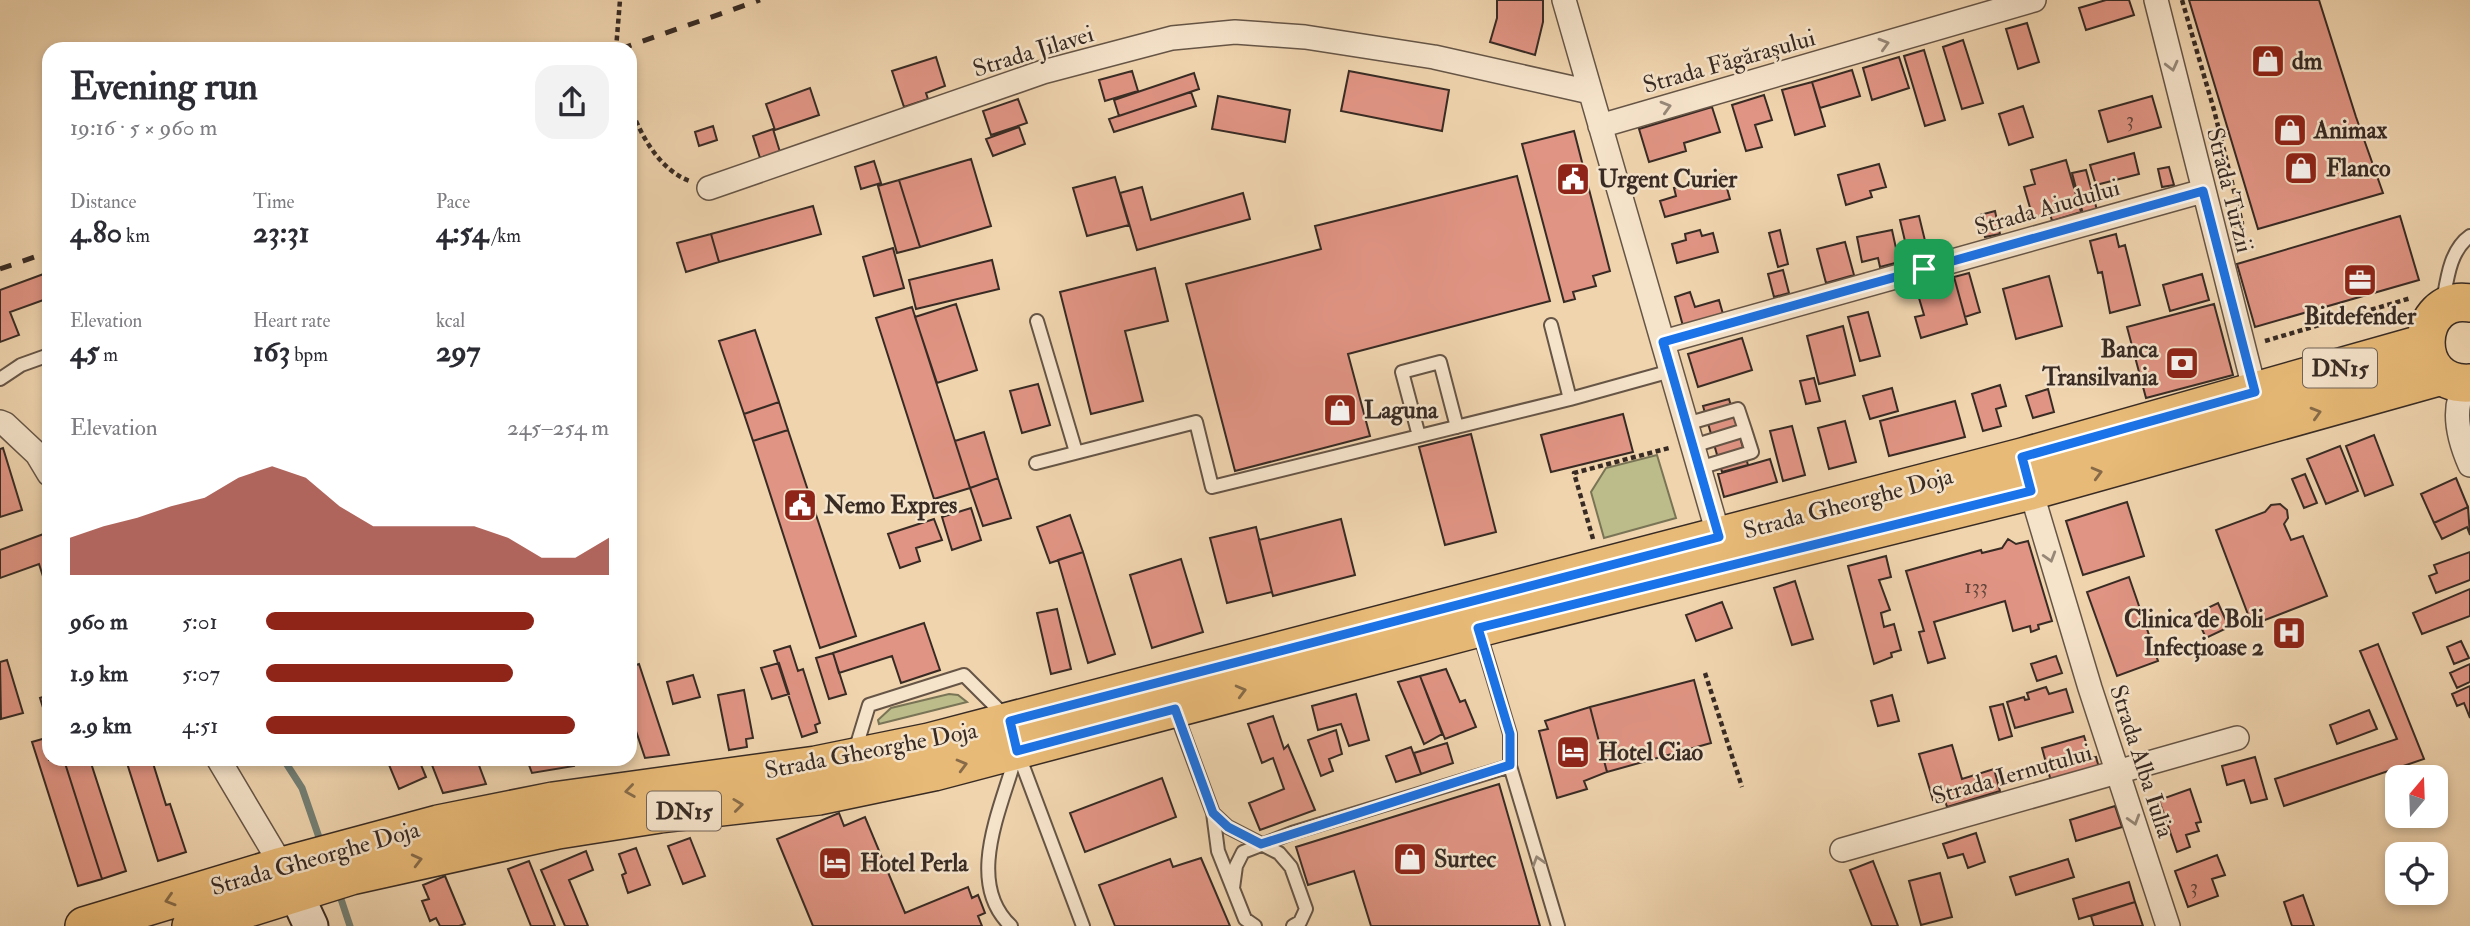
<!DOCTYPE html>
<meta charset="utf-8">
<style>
:root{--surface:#fff;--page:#f2f2f3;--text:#2b2b33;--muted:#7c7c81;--accent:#8f2418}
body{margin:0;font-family:"IM FELL Double Pica",serif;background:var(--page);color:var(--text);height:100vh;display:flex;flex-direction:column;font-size:26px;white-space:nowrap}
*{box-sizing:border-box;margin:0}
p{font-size:23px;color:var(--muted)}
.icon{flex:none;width:38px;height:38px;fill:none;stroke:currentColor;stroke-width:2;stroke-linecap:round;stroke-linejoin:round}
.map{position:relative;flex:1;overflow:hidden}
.drawer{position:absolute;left:42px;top:42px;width:595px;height:724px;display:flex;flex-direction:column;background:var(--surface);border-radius:21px;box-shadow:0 4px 10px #0003}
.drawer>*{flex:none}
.needle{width:46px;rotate:19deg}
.controls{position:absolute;left:2385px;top:765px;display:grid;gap:14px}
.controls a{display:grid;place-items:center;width:63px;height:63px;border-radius:14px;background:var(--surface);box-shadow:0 4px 10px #0003;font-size:35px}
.pin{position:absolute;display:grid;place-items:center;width:60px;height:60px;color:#fff;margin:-30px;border-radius:14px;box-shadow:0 4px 10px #0006}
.round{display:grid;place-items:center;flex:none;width:74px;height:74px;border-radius:21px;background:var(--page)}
.overview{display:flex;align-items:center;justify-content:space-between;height:119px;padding:0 28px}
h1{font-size:38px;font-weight:700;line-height:52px}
.metrics{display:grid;grid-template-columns:repeat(3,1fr);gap:10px;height:119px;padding:7px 28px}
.metrics div{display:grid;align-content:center}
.metrics b{font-size:30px;font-weight:700}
.metrics small{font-size:19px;font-weight:400}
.metrics p{font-size:19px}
.chart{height:196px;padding:14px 28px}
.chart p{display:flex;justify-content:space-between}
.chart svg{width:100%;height:126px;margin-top:7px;fill:var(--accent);opacity:.7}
ul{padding:0 28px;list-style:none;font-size:23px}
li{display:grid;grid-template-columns:112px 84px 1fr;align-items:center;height:52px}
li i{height:18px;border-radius:9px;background:var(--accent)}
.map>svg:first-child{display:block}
.green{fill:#bbbc89;stroke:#7a7456;stroke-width:2}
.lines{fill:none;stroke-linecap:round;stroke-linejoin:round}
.stream{stroke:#738076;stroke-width:7}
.building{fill:#e09483;stroke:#382b24;stroke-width:2}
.lane-casing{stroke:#665546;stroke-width:16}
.street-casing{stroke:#665546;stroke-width:26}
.secondary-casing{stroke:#382b24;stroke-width:37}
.primary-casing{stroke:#382b24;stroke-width:40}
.path{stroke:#382b24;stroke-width:4.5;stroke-dasharray:5 3.5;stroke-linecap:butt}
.lane{stroke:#f5e3ca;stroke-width:12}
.street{stroke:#f5e3ca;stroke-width:23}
.secondary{stroke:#f5e3ca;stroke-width:33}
.primary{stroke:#e8ba77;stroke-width:37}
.rail{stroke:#382b24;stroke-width:5;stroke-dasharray:12 12;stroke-linecap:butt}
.oneway{stroke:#968777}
.oneway2{stroke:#876b49}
.route-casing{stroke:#fff;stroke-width:14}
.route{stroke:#1a73e8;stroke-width:9}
.labels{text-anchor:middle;stroke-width:5;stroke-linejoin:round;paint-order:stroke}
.number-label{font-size:21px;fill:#62453c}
.shield{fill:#f5e3ca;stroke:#716256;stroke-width:2}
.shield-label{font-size:23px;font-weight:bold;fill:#382b24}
.street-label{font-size:24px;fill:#382b24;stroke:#f5e3ca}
.poi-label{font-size:24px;font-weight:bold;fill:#382b24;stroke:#f5e3ca;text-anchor:start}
</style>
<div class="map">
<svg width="2470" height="926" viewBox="0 0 2470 926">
<rect width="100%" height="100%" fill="#efd4ae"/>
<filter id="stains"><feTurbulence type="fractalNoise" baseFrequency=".00286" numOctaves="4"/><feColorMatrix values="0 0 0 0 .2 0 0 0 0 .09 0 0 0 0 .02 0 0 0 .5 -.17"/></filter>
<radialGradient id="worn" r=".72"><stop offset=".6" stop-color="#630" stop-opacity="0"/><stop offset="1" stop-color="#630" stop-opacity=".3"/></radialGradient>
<path class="green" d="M1657 455 1676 518 1604 538 1591 492 1606 468Z
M949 694 958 695 967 702 879 724 878 720 891 708Z"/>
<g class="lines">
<path class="stream" d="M284 760 302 788 322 846
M338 890 350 926"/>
</g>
<path class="building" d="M1497 0H1543V22L1535 55 1490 42 1497 18Z
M2106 0H2129L2134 15 2086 30 2079 8Z
M2189 0H2319L2356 117 2383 193 2258 229Z
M2027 23 2039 62 2018 69 2006 29Z
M1963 40 1983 103 1962 109 1943 47Z
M1924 50 1945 120 1925 126 1904 56Z
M936 57 945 86 926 93 928 99 904 107 892 71Z
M1899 57 1909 88 1872 100 1863 68Z
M1852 70 1860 96 1820 108 1812 82Z
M1132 71 1138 91 1105 101 1099 80Z
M1349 71 1449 90 1442 131 1341 111Z
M1194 73 1199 89 1119 116 1114 100Z
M1812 82 1825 126 1795 135 1782 90Z
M810 88 819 115 775 130 766 104Z
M1191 92 1196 106 1114 132 1109 119Z
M1764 95 1772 120 1755 125 1762 147 1746 151 1732 105Z
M1218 96 1290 110 1285 142 1212 129Z
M2152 96 2161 127 2108 142 2099 111Z
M1018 99 1027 123 991 135 983 111Z
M2023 106 2033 137 2009 145 1999 114Z
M1712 107 1720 132 1684 143 1686 151 1649 162 1639 129Z
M713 126 717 140 699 146 695 132Z
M1019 127 1025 144 993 156 986 139Z
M773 129 780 152 760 158 753 136Z
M1574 131 1610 271 1593 276 1596 286 1573 292 1575 299 1564 302 1522 144Z
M2134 153 2139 174 2096 185 2090 165Z
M971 159 991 226 920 247 899 180Z
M2066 160 2081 212 2052 221 2050 213 2033 218 2024 187 2035 184 2031 170Z
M874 161 881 183 861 189 855 167Z
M1879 164 1886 187 1870 191 1872 197 1846 205 1838 175Z
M2169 167 2174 185 2162 187 2158 169Z
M2086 170 2097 210 2083 214 2072 173Z
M1723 174 1730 199 1665 217 1660 201 1676 196 1674 188Z
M1517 176 1550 301 1348 354 1370 436 1235 471 1186 284 1321 249 1315 226Z
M1115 177 1129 225 1087 236 1073 188Z
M899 180 920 247 897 253 878 186Z
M1142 187 1151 220 1243 193 1250 219 1137 250 1120 193Z
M813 206 821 234 719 262 711 234Z
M1995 211 2000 234 1985 237 1980 215Z
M1919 216 1928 253 1909 258 1900 220Z
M2400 216 2419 280 2255 327 2237 264Z
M1700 230 1702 236 1713 233 1718 252 1677 263 1672 244 1686 240 1685 234Z
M1780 230 1788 264 1778 267 1769 233Z
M1892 230 1899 262 1880 267 1878 258 1862 262 1857 237Z
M711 234 719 262 686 272 677 243Z
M2116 234 2119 247 2125 245 2140 305 2110 313 2102 272 2098 273 2090 241Z
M1845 242 1854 275 1826 283 1817 249Z
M893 248 904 288 874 296 863 257Z
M992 260 999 289 916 309 909 280Z
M1155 268 1168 321 1125 331 1143 401 1091 414 1060 292Z
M1783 270 1789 293 1774 297 1768 274Z
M49 272V298L10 312 19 335 0 342V290Z
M1969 273 1980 312 1965 317 1954 277Z
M2202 274 2209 300 2170 311 2163 285Z
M2049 276 2062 326 2016 339 2003 289Z
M1954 277 1967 324 1921 338 1915 317 1924 315 1916 288Z
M1690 292 1695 307 1719 300 1723 314 1683 326 1675 297Z
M956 304 977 370 937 383 915 317Z
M2214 304 2233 375 2146 398 2127 327Z
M912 307 970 488 934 499 876 318Z
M1868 312 1880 356 1860 361 1848 317Z
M1843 326 1855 375 1819 384 1807 336Z
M755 330 779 402 744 414 719 341Z
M1742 338 1752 370 1698 387 1688 354Z
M1814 378 1820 401 1806 404 1800 381Z
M1038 384 1050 425 1022 433 1010 391Z
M2000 385 2006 406 1996 409 2001 426 1983 431 1972 394Z
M1892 388 1898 411 1870 419 1863 396Z
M2048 389 2054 412 2033 418 2026 396Z
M1729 399 1748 465 1722 472 1703 406Z
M1955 401 1965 437 1889 456 1880 421Z
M779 402 788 430 753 441 744 414Z
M1623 414 1633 452 1551 472 1541 435Z
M1845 421 1856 462 1829 469 1818 428Z
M1792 426 1805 475 1783 481 1770 431Z
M788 430 856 636 820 648 753 441Z
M984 432 998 478 970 488 955 441Z
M1471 434 1496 532 1445 545 1419 447Z
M2374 435 2393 485 2365 496 2346 446Z
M2340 446 2358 491 2326 504 2307 459Z
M3 448 22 510 0 517V449Z
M1770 459 1777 482 1724 497 1718 474Z
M2305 474 2317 503 2304 508 2292 479Z
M998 478 1011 518 983 526 970 488Z
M2456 478 2468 507 2434 523 2421 494Z
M2127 502 2144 556 2083 575 2066 521Z
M2280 504 2287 510 2288 518 2284 524 2291 540 2303 536 2327 596 2252 625 2216 530 2265 512 2271 505Z
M2468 507 2470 535 2467 527 2442 539 2434 523Z
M971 508 981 540 952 550 942 517Z
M1070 515 1083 552 1050 563 1037 527Z
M934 519 942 540 916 548 920 561 900 568 888 534Z
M1341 519 1355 575 1273 596 1259 540Z
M1256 527 1272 592 1227 603 1210 538Z
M49 532V595L39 564 0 578V550Z
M2008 539 2016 544 2028 541 2052 621 2038 625 2039 629 2031 632 2030 626 2013 631 2005 601 1934 622 1945 658 1928 663 1919 632 1924 631 1906 571 1981 550 1982 553 2002 548Z
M1083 552 1115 654 1088 663 1058 560Z
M2470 552V580L2436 593 2429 576 2437 573 2434 565Z
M1886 556 1891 577 1879 580 1890 610 1881 613 1884 627 1894 624 1901 650 1891 653 1892 657 1874 664 1848 566Z
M1181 559 1203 632 1152 648 1130 575Z
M2129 577 2158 661 2117 676 2087 592Z
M1795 581 1813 639 1792 645 1774 588Z
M2470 589V616L2422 634 2413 613Z
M1722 602 1732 628 1696 641 1686 615Z
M2218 603 2229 627 2206 638 2195 614Z
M1057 609 1071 669 1051 674 1037 613Z
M924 623 940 670 901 683 892 656 839 673 833 653Z
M2461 641 2469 658 2454 664 2447 647Z
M2378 644 2424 759 2284 806 2275 779 2397 739 2360 651Z
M790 646 798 671 803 669 820 723 815 725 817 732 802 737 774 651Z
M833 653 846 694 829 699 816 658Z
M2056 656 2062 673 2037 681 2031 664Z
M7 660 23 713 1 719 0 662Z
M779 663 789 694 772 699 761 668Z
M639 664 669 755 645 758 630 713V667Z
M2470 664V682L2457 688 2450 673Z
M1446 669 1460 702 1465 700 1476 727 1445 739 1420 676Z
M693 675 700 697 673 704 667 682Z
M1420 676 1442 734 1424 744 1398 682Z
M1694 680 1711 743 1607 772 1590 707Z
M2470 686V718L2464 703 2457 706 2452 694Z
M2046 687 2049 694 2066 689 2073 712 2015 728 2007 702 2024 697 2025 700 2029 699 2027 693Z
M744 690 753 738 746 739 747 747 729 750 718 695Z
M1356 694 1369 740 1349 746 1341 724 1318 730 1312 706Z
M49 695V727L40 698Z
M1892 695 1899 721 1878 726 1871 701Z
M2003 704 2012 736 1999 740 1990 707Z
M1590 707 1607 772 1584 781 1587 789 1557 798 1539 731 1548 729 1545 721Z
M2369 710 2377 729 2337 744 2330 725Z
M1273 716 1284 749 1288 745 1315 810 1260 830 1249 803 1284 789 1273 758 1262 763 1248 724Z
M1336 730 1342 754 1329 759 1333 771 1321 776 1308 740Z
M2084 736 2091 758 2096 757 2100 771 2052 785 2042 748Z
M49 737V760H64L102 879 78 886 32 742Z
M1447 743 1453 763 1421 774 1414 753Z
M1952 745 1962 779 1994 769 2000 791 1947 807 1944 797 1933 800 1919 754Z
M1411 747 1421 774 1396 782 1386 756Z
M2255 757 2267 799 2251 803 2244 780 2227 785 2222 766Z
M64 760H90L126 871 102 879Z
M126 760H152L166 805 170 804 186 852 158 861Z
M387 760H419L426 777 399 789Z
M430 760H477L486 784 443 793Z
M527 760H573L574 766 532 773Z
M1162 778 1176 817 1085 852 1070 813Z
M1499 784 1540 926H1371L1354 871 1308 885 1296 847Z
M2190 789 2201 822 2196 823 2199 831 2186 835 2190 847 2177 852 2159 800Z
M2115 806 2122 827 2076 841 2070 820Z
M839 813 844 826 865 817 905 913 968 887 972 898 978 895 985 913 978 916 982 926H813L777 839Z
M1976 833 1985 862 1968 868 1963 854 1948 858 1943 844Z
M690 838 705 876 683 884 668 846Z
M636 848 650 885 628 893 622 875 626 873 619 854Z
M586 851 593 870 569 880 588 926H565L541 870Z
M2217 855 2225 875 2212 879 2218 896 2188 907 2175 871Z
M1201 858 1230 926H1115L1099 885 1170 859 1173 867Z
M2068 859 2074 877 2016 895 2010 877Z
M529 861 555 926H531L508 869Z
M1873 861 1898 926H1872L1850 870Z
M1940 873 1952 917 1921 925 1909 881Z
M445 876 465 924 459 926H440L436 918 430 921 422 901 429 899 423 885Z
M2129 882 2135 902 2079 919 2073 899Z
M2303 895 2314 926H2292L2284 902Z
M2135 902 2143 926H2094L2091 916Z"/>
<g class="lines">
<g class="lane-casing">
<path id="lane" d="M2443 302C2447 279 2450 250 2470 236
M1037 321 1076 452
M1551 325 1570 399
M0 379 21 365 49 355
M1686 424 1738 409 1745 430 1693 446
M1419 436 1402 372 1440 362 1457 427
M1036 463 1196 422 1212 487 1570 399 1671 371
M1699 468 1752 452 1745 430
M1479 631 1510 734V766
M1176 713 1213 813 1218 851 1245 919 1255 926
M1018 753 1083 926
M854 754 869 705 964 675 1006 717
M1213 813 1228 827 1279 853 1291 867 1306 909 1300 922 1293 926
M1233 888 1236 866 1243 852 1292 833 1510 766 1558 926
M1011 926C964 882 1002 807 1016 755"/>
</g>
<g class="street-casing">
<path id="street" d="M1564 0 1719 537
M2156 0 2255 392
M1600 126 2034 0
M709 188 1043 72 1172 38 1235 32 1305 37 1434 57 1590 92
M1663 342 2203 191
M2467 383C2450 407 2459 440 2470 465
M0 422 5 424 37 454 49 474
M2028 481 2090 688 2168 926
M219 760 282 866
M1842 850 2237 738"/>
</g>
<g class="secondary-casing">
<path id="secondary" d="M284 868 311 926"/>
</g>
<g class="primary-casing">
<path id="primary" d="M2470 303C2414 294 2409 387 2470 383
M84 926 282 866 438 824 553 801 816 765 929 742 2022 457 2425 343
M191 926 351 876 558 830 660 814 819 796 934 772 1498 623 2031 491 2442 376"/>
</g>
<path class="path" d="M2182 0 2214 110 2242 223 2233 226
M616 49 620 0
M630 105C639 133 660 171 690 181
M2265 341 2411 298
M1593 539 1574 473 1669 448
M1705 673 1742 787"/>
<use href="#lane" class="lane"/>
<use href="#street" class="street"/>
<use href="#secondary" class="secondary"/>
<use href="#primary" class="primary"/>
<path class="rail" d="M620 49 760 0
M0 269 49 252"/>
</g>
<defs><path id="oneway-chevron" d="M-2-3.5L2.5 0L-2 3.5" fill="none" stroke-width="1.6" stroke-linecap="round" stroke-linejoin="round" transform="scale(1.75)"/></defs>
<g class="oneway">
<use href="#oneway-chevron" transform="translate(1884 44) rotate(-16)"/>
<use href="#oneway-chevron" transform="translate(2172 66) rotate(76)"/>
<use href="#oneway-chevron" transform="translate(1666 107) rotate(-16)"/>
<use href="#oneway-chevron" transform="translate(2050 557) rotate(73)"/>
<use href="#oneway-chevron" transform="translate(2134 820) rotate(73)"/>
<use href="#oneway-chevron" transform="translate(1538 861) rotate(-107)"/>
</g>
<g class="oneway2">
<use href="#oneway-chevron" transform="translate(2316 413) rotate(-16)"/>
<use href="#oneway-chevron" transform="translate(2097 473) rotate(-15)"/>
<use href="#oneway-chevron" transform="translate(1241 691) rotate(-15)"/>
<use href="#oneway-chevron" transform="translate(962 765) rotate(-15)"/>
<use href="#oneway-chevron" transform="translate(630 791) rotate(172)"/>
<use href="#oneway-chevron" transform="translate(738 805) rotate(-7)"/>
<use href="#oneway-chevron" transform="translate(417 860) rotate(-14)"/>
<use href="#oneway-chevron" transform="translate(170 900) rotate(163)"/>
</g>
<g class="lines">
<g class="route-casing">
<path id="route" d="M2203 191 2255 392 2022 457 2031 491 1478 628 1510 734V765L1261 844 1228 827 1213 813 1175 709 1017 751 1010 721 1719 537 1663 342Z"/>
</g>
<use href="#route" class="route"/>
</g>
<defs>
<g id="shop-square" transform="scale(1.75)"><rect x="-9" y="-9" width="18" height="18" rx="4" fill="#8f2418" stroke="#f5e3ca"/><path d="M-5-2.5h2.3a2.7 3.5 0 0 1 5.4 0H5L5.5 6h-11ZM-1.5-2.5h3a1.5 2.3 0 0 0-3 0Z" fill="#fff"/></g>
<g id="civic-square" transform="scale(1.75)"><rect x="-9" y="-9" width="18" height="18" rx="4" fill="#8f2418" stroke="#f5e3ca"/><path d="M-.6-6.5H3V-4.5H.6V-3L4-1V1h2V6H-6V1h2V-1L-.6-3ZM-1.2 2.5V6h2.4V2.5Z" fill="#fff"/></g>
<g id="office-square" transform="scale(1.75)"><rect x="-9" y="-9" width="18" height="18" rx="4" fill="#8f2418" stroke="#f5e3ca"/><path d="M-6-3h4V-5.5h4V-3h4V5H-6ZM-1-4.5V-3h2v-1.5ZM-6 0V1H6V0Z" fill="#fff"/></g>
<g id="bank-square" transform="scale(1.75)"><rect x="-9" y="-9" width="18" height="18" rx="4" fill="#8f2418" stroke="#f5e3ca"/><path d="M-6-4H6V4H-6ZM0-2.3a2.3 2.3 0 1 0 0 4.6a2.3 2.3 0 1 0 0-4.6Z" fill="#fff"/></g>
<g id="hospital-square" transform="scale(1.75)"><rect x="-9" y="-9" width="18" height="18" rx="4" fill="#8f2418" stroke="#f5e3ca"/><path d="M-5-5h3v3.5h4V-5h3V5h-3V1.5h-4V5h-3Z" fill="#fff"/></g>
<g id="hotel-square" transform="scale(1.75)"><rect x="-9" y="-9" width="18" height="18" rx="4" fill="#8f2418" stroke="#f5e3ca"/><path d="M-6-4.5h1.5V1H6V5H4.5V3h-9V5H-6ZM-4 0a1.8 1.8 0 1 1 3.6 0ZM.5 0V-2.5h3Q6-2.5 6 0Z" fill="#fff"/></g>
</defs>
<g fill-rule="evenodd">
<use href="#shop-square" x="2268" y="61"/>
<use href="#shop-square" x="2290" y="130"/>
<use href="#shop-square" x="2301" y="168"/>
<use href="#civic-square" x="1573" y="179"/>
<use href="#office-square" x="2360" y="280"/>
<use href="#bank-square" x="2182" y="363"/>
<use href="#shop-square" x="1340" y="410"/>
<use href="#civic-square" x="800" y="505"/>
<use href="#hospital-square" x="2289" y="633"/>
<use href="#hotel-square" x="1573" y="752"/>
<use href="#shop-square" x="1410" y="859"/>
<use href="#hotel-square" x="835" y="863"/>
</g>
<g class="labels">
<g class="number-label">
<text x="2130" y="126">3</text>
<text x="1976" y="593">133</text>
<text x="2194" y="893">3</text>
</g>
<g class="shield">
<rect x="2303" y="348.5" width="74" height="39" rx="5"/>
<rect x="647" y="791.5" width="74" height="39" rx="5"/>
</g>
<g class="shield-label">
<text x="2340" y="376">DN15</text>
<text x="684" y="819">DN15</text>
</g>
<g class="street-label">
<text transform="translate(1033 51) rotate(-17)" y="8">Strada Jilavei</text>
<text transform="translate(1729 61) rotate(-16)" y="8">Strada Făgărașului</text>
<text transform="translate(2230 190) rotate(76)" y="8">Strada Turzii</text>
<text transform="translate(2047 207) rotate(-16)" y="8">Strada Aiudului</text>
<text transform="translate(1848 503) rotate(-15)" y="8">Strada Gheorghe Doja</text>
<text transform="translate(871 750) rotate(-11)" y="8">Strada Gheorghe Doja</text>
<text transform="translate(2142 761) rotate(72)" y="8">Strada Alba Iulia</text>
<text transform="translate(2012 774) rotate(-16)" y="8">Strada Iernutului</text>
<text transform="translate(315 858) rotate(-16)" y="8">Strada Gheorghe Doja</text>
</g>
<g class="poi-label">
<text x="2292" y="69">dm</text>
<text x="2314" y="138">Animax</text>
<text x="2326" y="176">Flanco</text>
<text x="1598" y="187">Urgent Curier</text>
<text x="2360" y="324" text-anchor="middle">Bitdefender</text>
<text x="2158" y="357" text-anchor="end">Banca<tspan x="2158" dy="28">Transilvania</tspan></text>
<text x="1364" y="418">Laguna</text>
<text x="824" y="513">Nemo Expres</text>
<text x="2264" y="627" text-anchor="end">Clinica de Boli<tspan x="2264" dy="28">Infecțioase 2</tspan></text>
<text x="1598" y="760">Hotel Ciao</text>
<text x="1434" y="867">Surtec</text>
<text x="860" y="871">Hotel Perla</text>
</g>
</g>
<rect width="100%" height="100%" filter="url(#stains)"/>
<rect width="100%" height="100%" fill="url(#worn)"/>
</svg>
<div class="controls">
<a><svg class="needle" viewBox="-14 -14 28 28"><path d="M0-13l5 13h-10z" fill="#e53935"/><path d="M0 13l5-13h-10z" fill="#7c7c81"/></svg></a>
<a><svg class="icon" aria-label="locate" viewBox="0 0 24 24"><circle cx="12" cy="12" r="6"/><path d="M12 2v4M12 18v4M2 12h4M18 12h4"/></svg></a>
</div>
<div class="pin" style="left:1924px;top:269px;background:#1e9e55"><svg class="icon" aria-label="arrive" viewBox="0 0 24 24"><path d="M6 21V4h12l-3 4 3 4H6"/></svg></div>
<section class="drawer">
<div class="overview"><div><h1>Evening run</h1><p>19:16 · 5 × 960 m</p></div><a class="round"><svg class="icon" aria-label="share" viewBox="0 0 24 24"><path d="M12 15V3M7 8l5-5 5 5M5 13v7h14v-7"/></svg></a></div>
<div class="metrics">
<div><p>Distance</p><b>4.80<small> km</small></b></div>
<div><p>Time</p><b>23:31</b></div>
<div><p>Pace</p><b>4:54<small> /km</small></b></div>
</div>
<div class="metrics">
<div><p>Elevation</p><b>45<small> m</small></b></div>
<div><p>Heart rate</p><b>163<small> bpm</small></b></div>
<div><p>kcal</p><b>297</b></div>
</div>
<div class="chart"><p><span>Elevation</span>245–254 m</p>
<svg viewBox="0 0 160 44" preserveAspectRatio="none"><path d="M0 44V31L10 27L20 24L30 20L40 17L50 10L60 6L70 10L80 20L90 27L100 27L110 27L120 27L130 31L140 38L150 38L160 31V44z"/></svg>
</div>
<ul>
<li><b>960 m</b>5:01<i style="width:78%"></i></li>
<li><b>1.9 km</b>5:07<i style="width:72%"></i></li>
<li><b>2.9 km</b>4:51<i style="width:90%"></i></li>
</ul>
</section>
</div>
